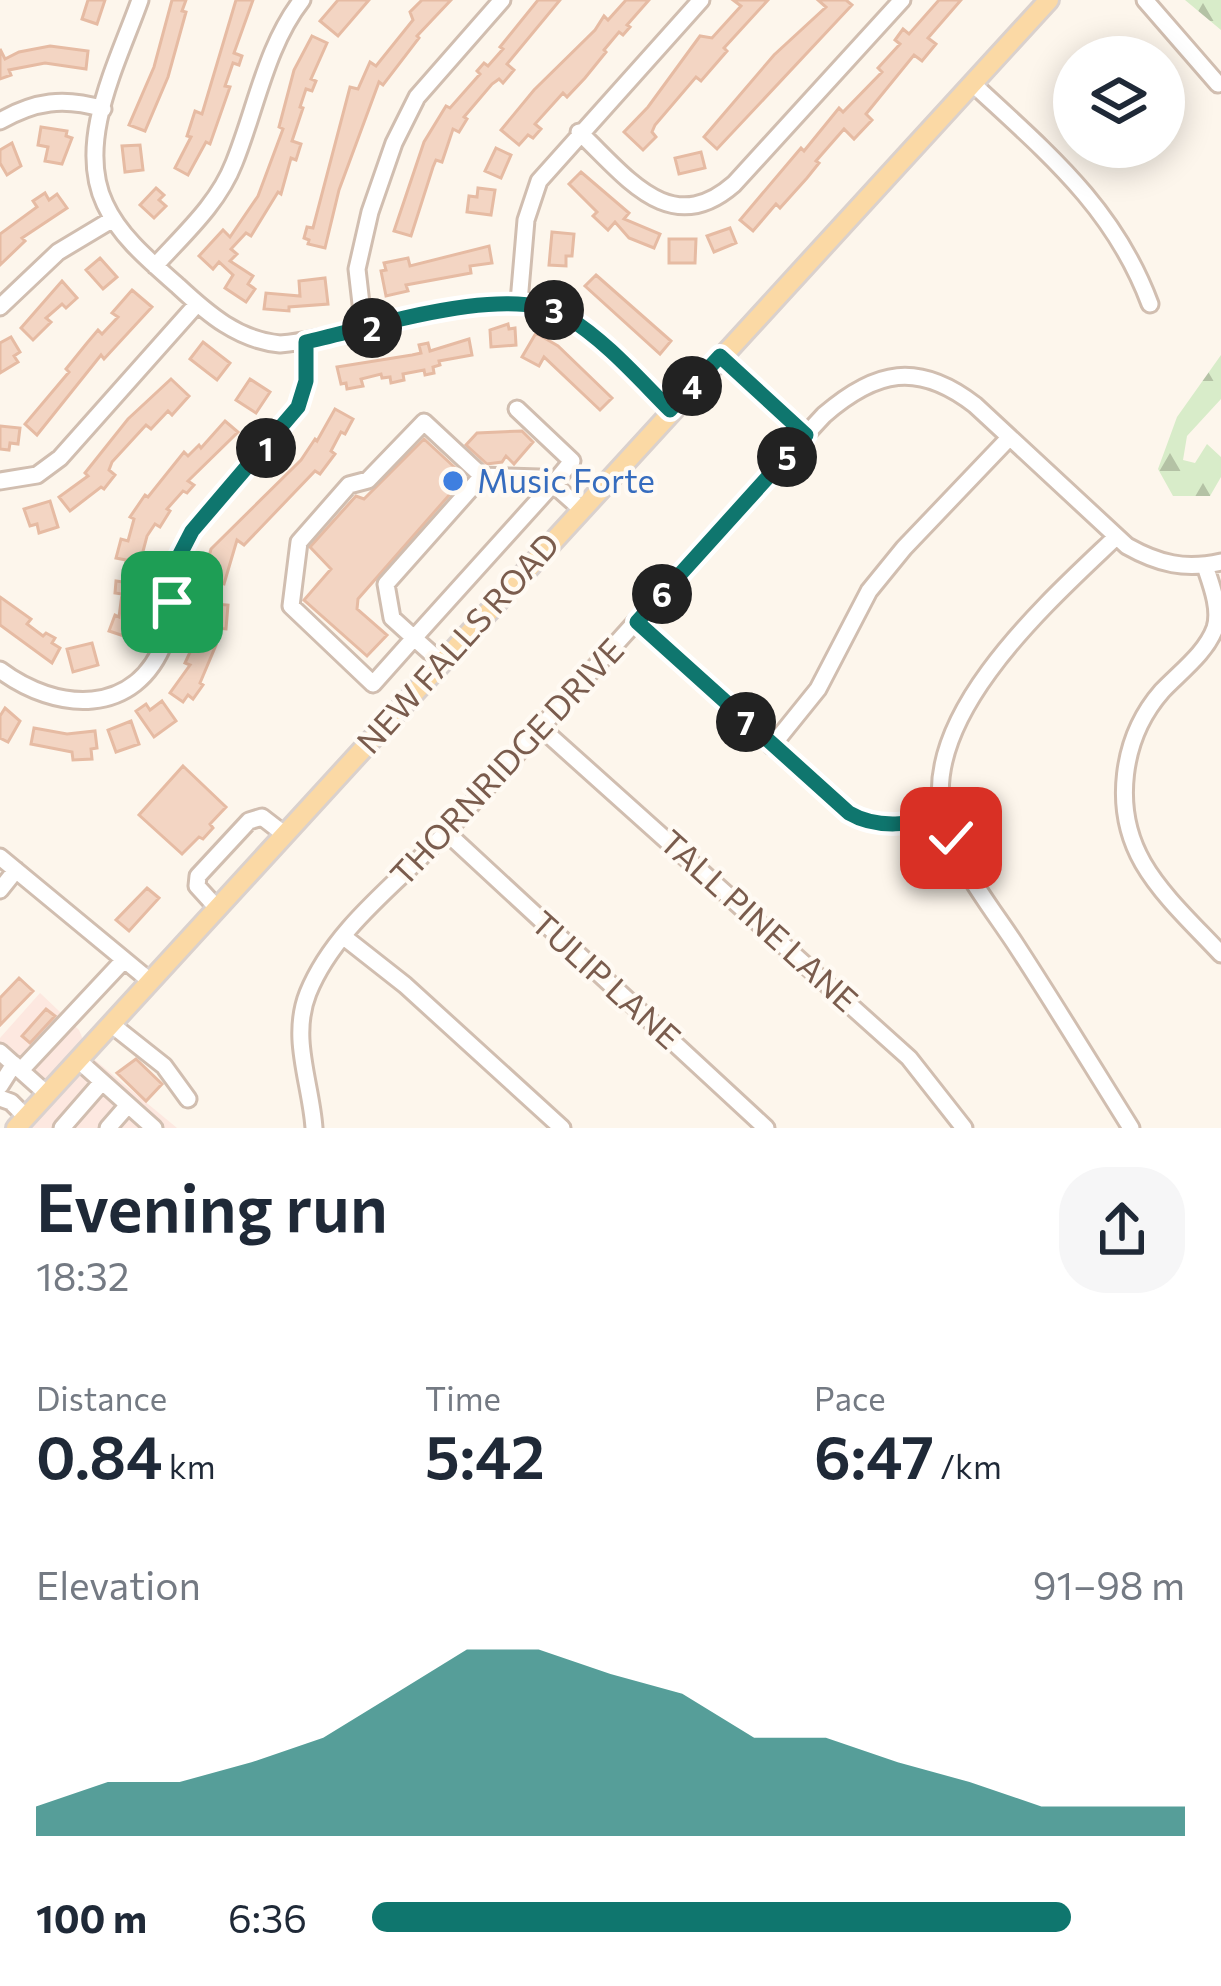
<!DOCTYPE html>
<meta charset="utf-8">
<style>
:root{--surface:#fff;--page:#f6f6f7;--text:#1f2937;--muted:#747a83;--accent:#0f766e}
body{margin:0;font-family:Commissioner,sans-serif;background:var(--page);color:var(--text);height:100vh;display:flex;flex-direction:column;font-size:45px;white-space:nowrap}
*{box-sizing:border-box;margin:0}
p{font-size:39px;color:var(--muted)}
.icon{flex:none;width:66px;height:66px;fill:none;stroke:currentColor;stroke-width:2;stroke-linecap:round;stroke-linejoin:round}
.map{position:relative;height:1128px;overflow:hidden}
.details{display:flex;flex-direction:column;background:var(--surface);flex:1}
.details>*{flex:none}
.fabs{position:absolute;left:1053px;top:36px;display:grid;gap:24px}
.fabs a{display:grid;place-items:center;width:132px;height:132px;border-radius:50%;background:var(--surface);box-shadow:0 6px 30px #0003;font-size:60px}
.pin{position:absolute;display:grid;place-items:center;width:102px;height:102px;color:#fff;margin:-51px;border-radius:24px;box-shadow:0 6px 18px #0006}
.km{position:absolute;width:60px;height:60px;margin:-30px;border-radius:50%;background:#222;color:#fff;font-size:33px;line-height:60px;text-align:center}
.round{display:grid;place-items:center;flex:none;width:126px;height:126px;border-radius:48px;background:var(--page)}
.summary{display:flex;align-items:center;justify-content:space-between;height:204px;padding:0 36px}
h1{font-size:66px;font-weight:600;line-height:90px}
.stats{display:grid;grid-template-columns:repeat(3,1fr);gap:18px;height:204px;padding:12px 36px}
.stats div{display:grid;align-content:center}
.stats b{font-size:60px;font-weight:600}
.stats small{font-size:33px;font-weight:400}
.stats p{font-size:33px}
.chart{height:336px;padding:24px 36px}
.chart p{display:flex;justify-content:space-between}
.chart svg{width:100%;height:216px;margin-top:12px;fill:var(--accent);opacity:.7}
ul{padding:0 36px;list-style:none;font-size:39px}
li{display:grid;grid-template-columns:192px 144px 1fr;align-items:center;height:90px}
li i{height:30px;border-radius:15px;background:var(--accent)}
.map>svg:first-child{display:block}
.commercial{fill:#fde8e0}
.forest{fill:url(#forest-firs)}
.building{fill:#f3d5c3;stroke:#e6bba3;stroke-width:3}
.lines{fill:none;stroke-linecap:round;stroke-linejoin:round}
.minor-casing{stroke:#d1beb0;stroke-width:21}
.major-casing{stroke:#dad1cd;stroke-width:24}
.minor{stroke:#fff;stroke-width:15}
.major{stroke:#fbd9a5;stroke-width:18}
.route-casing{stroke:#fff;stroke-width:24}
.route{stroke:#0f766e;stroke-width:15}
.shop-dot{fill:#3f7fe0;stroke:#fffaf3;stroke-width:4.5}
.labels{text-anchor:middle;stroke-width:9;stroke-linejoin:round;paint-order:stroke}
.shop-label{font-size:33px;fill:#366cbe;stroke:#fffaf3;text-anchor:start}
.street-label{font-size:33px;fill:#7a5c4d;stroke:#fffaf3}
</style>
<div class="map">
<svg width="1221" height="1128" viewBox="0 0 1221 1128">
<defs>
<pattern id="forest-firs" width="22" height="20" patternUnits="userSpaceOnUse" patternTransform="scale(3)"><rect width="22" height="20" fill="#d8ecc9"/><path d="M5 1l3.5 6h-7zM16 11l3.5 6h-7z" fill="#b4c2a5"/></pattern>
</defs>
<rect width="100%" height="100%" fill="#fdf6ec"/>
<path class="commercial" d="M40 993 79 1030 90 1056 177 1128H24L55 1093 0 1043V1038Z"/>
<path class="forest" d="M1185 0H1221V30Z
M1221 355V399L1187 436 1183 460 1195 463 1207 444 1221 457V477L1210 496H1173L1158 469 1177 417Z"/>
<path class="building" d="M88 0H105L97 24 82 19Z
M172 0H186L182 11 186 12 168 77 145 131 129 125 154 67Z
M236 0H253L234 53 242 56 239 65 233 63 225 86 230 87 210 144 206 142 188 175 175 168 191 137 187 136 195 111 202 114Z
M338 0H369L338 36 320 21Z
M422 0H451L417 36 419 38 383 85 379 82 339 190 325 248 308 244 309 240 304 238 307 227 313 228 350 87 358 89 370 62 376 66 413 20 410 12Z
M538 0H560L507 64 514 70 503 83 499 79 492 84 464 117 467 119 459 132 453 129 442 162 436 160 433 167 411 236 394 231 424 142 446 106 450 108 480 74 477 71 484 63 488 66 503 49 500 47Z
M626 0H649L627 25 630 27 623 35 619 32 604 50 606 52 585 78 567 97 563 93 535 124 541 129 533 138 528 135 519 145 501 130 534 90 595 30 604 16 608 20Z
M733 0H768L724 48 727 51 701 81 696 77 655 125 652 132 656 137 643 150 624 132 648 107 700 36 712 38 741 6Z
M818 0H846L852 5 717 149 704 137 774 55 826 7Z
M939 0H961L928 38 936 44 922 61 914 55 866 114 872 120 854 139 844 129 816 161 819 163 807 178 780 208 776 204 753 231 740 220 801 148 804 151 839 108 843 112 882 72 878 68 900 44 895 40 903 29 909 34Z
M312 36 327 43 311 79 316 81 312 91 306 89 300 107 303 108 292 141 301 144 296 160 291 158 281 194 278 192 251 236 246 233 231 249 237 254 230 261 253 276 248 284 255 289 246 302 225 288 233 275 219 262 213 269 199 256 223 230 230 237 258 196 283 129 279 127 294 70Z
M50 46 88 51 86 69 45 63 9 70 11 75 0 79V49L5 59 19 52Z
M41 127 67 131 66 136 72 138 62 164 45 161 48 147 38 145Z
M12 143 21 166 7 175 0 163V150Z
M140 145 143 170 125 172 122 146Z
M496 148 511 155 501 178 485 171Z
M701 152 705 168 679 174 675 158Z
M581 172 629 213 624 219 660 234 654 248 629 238 615 222 608 230 593 216 597 212 569 184Z
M156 188 164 195 159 200 166 206 154 218 140 205Z
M478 188 495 190 491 215 467 212 469 196 477 197Z
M45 193 49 200 57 194 67 208 22 238 25 241 0 265V234L37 207 33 201Z
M730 228 736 243 714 252 707 236Z
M552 232 574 234 572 256H566V266L549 265Z
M669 239H696L695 263H669Z
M489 246 492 263 470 266 471 273 406 285 408 291 386 296 381 271 386 270 384 263 408 258 410 266Z
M100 258 117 277 103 289 86 270Z
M596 275 671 341 660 354 585 286Z
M325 278 328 304 289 307V311L264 309 266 293 300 296 299 281Z
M62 281 77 298 66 308 62 304 46 318 51 322 33 340 21 328Z
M132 290 152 307 104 359 101 355 37 435 25 424 69 372 66 369 87 343 98 330 102 334 118 317 112 313Z
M508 324 509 329 515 328 516 345 491 347 490 330Z
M536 333 558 346 612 398 600 410 544 357 539 366 522 357Z
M11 337 20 352 14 356 18 362 0 373V343Z
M469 339 472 355 439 361 440 365 433 367 434 373 425 375 424 370 403 374 404 380 391 383 390 377 382 378 381 374 361 379 363 386 347 389 346 383 341 384 337 367 412 355 421 353 419 345 428 343 430 351Z
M203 342 230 363 217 380 190 359Z
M171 379 189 396 172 415 168 411 151 429 146 425 112 462 109 470 115 475 104 489 101 487 70 511 59 497 88 476 85 473 128 419Z
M250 379 270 392 256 413 236 400Z
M335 409 353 419 345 434 341 432 331 451 335 454 320 474 315 471 244 545 237 540 224 584 203 578 211 549 301 460 315 439 317 441Z
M225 421 238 432 188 481 194 485 187 493 183 491 167 509 170 511 160 527 155 524 147 536 137 574H140L138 613 130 638 109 631 115 615 119 617 122 594 115 593 116 581 123 582 126 560 116 558 121 539 128 541 134 519 130 517 145 495 148 497 184 452 188 456 199 445 201 448Z
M0 426 20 428 18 444 10 443 9 450 0 449Z
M522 431 533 442 514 464 506 456 502 462 487 464 466 445 477 433Z
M424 439 465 477 358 599 357 609 387 635 367 656 304 600 331 569 310 547 356 496 364 499Z
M50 501 58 527 39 533 37 524 30 526 24 509Z
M0 597 31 619 27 624 43 636 46 633 55 638 52 643 60 648 52 663 0 625Z
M204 603 228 605 226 629 203 627Z
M197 637 216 645 200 683 203 685 193 699 188 695 183 702 170 693 190 665 185 663Z
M92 643 98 665 73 672 67 649Z
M162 701 176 721 154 737 136 711 146 704 150 710Z
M5 708 20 721 8 742 0 738V716Z
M131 721 139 744 116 752 108 730Z
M34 728 67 734 95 731 97 748 91 749 92 759 73 760 72 752 31 744Z
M183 766 226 807 210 824 213 828 203 839 199 837 182 854 139 815Z
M147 888 159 898 129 931 116 920Z
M19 978 33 991 0 1025V998Z
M46 1009 55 1016 30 1043 22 1036Z
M136 1059 162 1084 146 1101 117 1073Z"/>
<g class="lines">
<g class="minor-casing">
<path id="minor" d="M140 0C119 60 75 141 105 204 120 237 151 262 178 286 208 314 238 340 280 344 356 338 504 276 568 317 606 341 639 378 670 410
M1145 0 1218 84
M972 83C1046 152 1114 207 1150 304
M0 121C35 101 64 97 103 109
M579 132C626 176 670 240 734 184L902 0
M155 266C184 234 218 204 234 163 256 109 266 46 302 0
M519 302 526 220 539 181 701 0
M0 307 58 252 113 219
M364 330 357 269 370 212 394 143 417 97 502 0
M720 356 805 435
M517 409 572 461 553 484 580 508
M0 481 37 475 60 458 197 304
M1116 537C1051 599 920 714 943 815 954 861 988 903 1014 942 1054 1003 1092 1066 1131 1128
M1205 566C1211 584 1221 609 1215 628 1206 653 1180 672 1162 691 1121 738 1112 809 1143 863 1162 896 1195 926 1221 954
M637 622 849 813C878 830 912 824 944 816
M441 662 414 638 553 484 539 478 482 476 386 584 392 618 414 638 373 684 291 606 299 542 349 485 368 480 424 422 482 476
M0 670C56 712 136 718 165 640 180 600 167 573 192 531L298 407 306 381V342
M540 727 909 1058 964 1128
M772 746 818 689 869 591 904 548 1009 438
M446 832 766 1128
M0 857 150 981
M0 890 16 870
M217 908 197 886 198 876 249 821 262 817 284 834
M344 937 405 985 562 1128
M111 1024 164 1066 188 1099
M0 1052 47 1094
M78 1060 154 1128
M21 1070 124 960
M0 1086 14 1064
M0 1098 11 1102 26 1117
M62 1128 102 1082
M108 1128 128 1105
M314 1128C311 1083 290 1038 308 993 335 926 402 880 450 828 575 690 698 551 824 415 876 370 918 361 975 405L1127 546C1159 564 1185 570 1221 562"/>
</g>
<g class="major-casing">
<path id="major" d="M16 1128 1049 0"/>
</g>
<use href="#minor" class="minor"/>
<use href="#major" class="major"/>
</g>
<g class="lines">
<g class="route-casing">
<path id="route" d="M172 602 176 562 192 531 298 407 306 381V342C371 328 510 281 567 317 605 340 638 378 670 410L720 356 806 435 637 622 849 813C878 830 912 824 944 816L951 838"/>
</g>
<use href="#route" class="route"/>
</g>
<circle class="shop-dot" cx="453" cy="481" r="12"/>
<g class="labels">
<g class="shop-label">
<text x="477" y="493">Music Forte</text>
</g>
<g class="street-label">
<text transform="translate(458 643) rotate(-48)" y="12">NEW FALLS ROAD</text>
<text transform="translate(507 762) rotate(-47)" y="12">THORNRIDGE DRIVE</text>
<text transform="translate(759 921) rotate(42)" y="12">TALL PINE LANE</text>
<text transform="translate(606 980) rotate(42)" y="12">TULIP LANE</text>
</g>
</g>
</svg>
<div class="fabs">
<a><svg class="icon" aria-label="layers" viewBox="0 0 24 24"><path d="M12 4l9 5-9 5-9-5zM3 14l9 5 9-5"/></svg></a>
</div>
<div class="pin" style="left:172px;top:602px;background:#1e9e55"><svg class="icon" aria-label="arrive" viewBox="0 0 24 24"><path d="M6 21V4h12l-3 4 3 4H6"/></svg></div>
<div class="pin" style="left:951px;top:838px;background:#d93025"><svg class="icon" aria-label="check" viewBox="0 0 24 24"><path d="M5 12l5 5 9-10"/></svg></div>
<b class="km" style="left:266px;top:448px">1</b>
<b class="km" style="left:372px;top:328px">2</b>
<b class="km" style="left:554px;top:310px">3</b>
<b class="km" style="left:692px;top:386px">4</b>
<b class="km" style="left:787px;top:457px">5</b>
<b class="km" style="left:662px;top:594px">6</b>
<b class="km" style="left:746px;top:722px">7</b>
</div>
<section class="details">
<div class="summary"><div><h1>Evening run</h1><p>18:32</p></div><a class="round"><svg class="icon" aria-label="share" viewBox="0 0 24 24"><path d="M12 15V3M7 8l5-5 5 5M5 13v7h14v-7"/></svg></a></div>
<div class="stats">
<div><p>Distance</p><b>0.84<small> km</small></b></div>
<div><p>Time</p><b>5:42</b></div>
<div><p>Pace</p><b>6:47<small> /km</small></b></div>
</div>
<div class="chart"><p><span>Elevation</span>91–98 m</p>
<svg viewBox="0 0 160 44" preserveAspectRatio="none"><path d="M0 44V38L10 33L20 33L30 29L40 24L50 15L60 6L70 6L80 11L90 15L100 24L110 24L120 29L130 33L140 38L150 38L160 38V44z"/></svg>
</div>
<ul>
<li><b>100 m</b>6:36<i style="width:86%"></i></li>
</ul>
</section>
